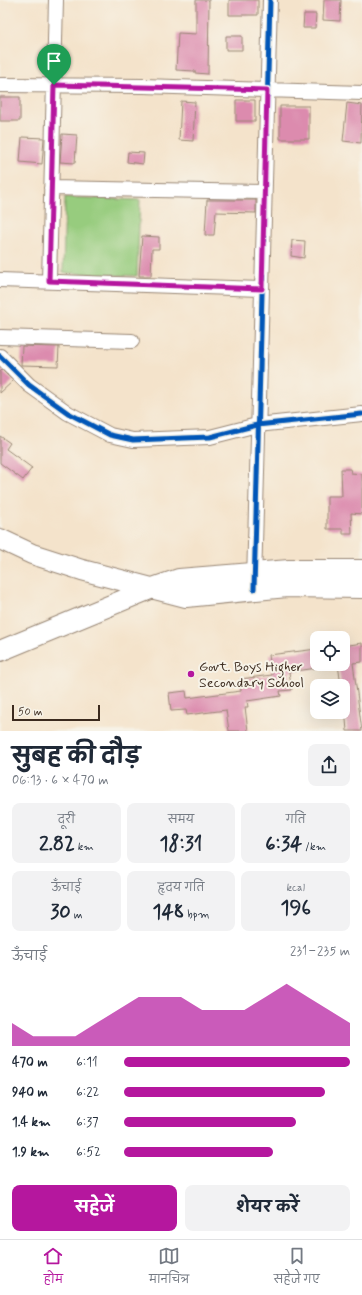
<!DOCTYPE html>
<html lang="hi">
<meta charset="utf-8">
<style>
:root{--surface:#fff;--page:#f2f2f3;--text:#1f2937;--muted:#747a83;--line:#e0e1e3;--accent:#b5179e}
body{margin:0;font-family:Mynerve,"Playpen Sans Deva",sans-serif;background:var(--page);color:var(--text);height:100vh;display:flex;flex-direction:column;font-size:15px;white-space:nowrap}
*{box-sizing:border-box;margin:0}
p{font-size:13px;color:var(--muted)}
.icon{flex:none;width:22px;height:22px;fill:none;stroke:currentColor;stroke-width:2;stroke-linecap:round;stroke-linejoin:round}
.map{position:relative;height:731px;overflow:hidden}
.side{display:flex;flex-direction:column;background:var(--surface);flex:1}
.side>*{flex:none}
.fabs{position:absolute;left:310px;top:631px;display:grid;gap:8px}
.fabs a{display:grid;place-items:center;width:40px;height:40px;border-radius:8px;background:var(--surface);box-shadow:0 4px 16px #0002;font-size:20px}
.scale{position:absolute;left:12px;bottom:10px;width:88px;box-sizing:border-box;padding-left:4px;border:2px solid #3b2a1e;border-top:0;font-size:11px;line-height:14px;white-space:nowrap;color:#3b2a1e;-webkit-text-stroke:3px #f7f3e8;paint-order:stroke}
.pin{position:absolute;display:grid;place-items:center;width:34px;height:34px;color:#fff;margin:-41px -17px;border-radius:50% 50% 50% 0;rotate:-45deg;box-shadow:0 0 4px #0007}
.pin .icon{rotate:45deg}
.round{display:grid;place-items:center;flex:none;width:42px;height:42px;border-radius:8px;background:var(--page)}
.overview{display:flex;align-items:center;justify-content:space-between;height:68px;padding:0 12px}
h1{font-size:22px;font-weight:700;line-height:30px}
.figures{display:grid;grid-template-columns:repeat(3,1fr);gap:6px;height:68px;padding:4px 12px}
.figures div{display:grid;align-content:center;border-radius:8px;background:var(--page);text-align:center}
.figures b{font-size:20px;font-weight:700}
.figures small{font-size:11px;font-weight:400}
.figures p{font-size:11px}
.chart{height:112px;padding:8px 12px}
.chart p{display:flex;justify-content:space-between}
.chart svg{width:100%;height:72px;margin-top:4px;fill:var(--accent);opacity:.7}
.cta{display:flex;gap:8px;margin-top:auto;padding:8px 12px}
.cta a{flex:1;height:46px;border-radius:8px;background:var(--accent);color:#fff;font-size:16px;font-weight:700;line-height:46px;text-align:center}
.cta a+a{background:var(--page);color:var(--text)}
ul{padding:0 12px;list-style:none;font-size:13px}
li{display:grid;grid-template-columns:64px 48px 1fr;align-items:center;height:30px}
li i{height:10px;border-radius:5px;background:var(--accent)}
.dock{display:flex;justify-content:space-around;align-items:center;height:56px;border-top:1px solid var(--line);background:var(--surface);font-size:11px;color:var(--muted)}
.dock a{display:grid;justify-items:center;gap:2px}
.dock .on{color:var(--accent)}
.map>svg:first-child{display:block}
.green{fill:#97cc7e;stroke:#697b4e}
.building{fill:#dc8bae}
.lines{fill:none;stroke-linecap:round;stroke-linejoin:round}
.street-casing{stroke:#988674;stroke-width:16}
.secondary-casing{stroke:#988674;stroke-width:22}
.street{stroke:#fff;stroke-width:14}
.secondary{stroke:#fff;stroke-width:20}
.cycleway-casing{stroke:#f7f3e8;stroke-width:8}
.cycleway{stroke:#0057b8;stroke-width:5}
.route-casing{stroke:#fff;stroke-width:8}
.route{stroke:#b5179e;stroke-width:5}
.poi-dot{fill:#b5179e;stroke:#f7f3e8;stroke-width:1.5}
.labels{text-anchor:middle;stroke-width:4;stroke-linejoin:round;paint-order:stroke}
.poi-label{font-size:14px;fill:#3b2a1e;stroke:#f7f3e8;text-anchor:start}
</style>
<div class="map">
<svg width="362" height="731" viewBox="0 0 362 731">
<rect width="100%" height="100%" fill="#f7f3e8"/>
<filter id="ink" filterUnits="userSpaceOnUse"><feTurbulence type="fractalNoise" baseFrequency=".025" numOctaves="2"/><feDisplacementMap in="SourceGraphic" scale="8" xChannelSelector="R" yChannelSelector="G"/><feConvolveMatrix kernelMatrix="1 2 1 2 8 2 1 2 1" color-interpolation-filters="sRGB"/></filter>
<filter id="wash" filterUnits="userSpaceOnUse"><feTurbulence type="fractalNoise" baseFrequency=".012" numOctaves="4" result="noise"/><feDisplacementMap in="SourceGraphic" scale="16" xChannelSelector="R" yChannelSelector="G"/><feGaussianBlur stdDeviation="0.9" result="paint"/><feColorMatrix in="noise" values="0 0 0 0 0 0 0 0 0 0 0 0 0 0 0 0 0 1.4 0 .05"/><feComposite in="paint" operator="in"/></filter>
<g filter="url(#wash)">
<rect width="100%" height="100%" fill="#f4e3cb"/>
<path class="green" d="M65 197 140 200 137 276 63 273Z"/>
<g id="blocks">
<path class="building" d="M196 0H209L208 74 195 73V71L176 70 178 33 196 34Z
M229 0H258V15H229Z
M324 0H341L340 21 323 20Z
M304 14H316L315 28H303Z
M226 36H242V50H226Z
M0 97H20V121H0Z
M236 100H255V121H236Z
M181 101 195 102 193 141 179 140Z
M347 103 362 105 361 143 343 141Z
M280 106H309V139H280Z
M62 134 77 135 75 163 60 162Z
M22 137 44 138 42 164 20 162Z
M128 152 144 153 143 164 127 162Z
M207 200H256V213L216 212 214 235H205Z
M142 236 159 237V249H152L151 276H139Z
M292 240 305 241 304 258 291 256Z
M22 346 59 347 58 366 21 365Z
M2 370 13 381 0 393V372Z
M0 436 10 443 6 449 32 468 23 480 0 463Z
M341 469H350L351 473 362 474V514L351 513 352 534H343V529H327V496H342Z
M362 643V662L353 663 362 731H347L343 686H341L338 664H343V646Z
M317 649V668L289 672 292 690 280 691 281 696 247 701 248 707H245L248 731H229L226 710 187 715 186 710 171 711 169 693 186 691 187 698 241 691 240 679 272 675 269 655Z"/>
</g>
</g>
<g filter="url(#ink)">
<use href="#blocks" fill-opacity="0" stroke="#988674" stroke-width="1"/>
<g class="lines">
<g class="street-casing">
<path id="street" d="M0 85 143 86 362 93
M51 188 264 192
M0 280 262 289
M49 281 56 0
M0 337 132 341
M0 356 29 385 68 413 110 435 133 440 210 437 257 425 362 414
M254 581 270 0"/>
</g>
<g class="secondary-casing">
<path id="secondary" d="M0 539 32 554 82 570 186 597 287 587 362 588
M0 651 150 589 179 579 289 570H362"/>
</g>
<use href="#street" class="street"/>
<use href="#secondary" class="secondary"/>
<g class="cycleway-casing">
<path id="cycleway" d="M0 356 29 385 68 413 110 435 133 440 210 437 257 425 362 414
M254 589 270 0"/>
</g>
<use href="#cycleway" class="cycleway"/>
</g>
</g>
<g class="lines" filter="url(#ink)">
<g class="route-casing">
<path id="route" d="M54 85 267 90 262 289 49 281Z"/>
</g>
<use href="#route" class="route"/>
</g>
<circle class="poi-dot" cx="191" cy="674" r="4"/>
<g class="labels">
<g class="poi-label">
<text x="199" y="671">Govt. Boys Higher<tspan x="199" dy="16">Secondary School</tspan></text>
</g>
</g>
</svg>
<div class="fabs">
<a><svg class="icon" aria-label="locate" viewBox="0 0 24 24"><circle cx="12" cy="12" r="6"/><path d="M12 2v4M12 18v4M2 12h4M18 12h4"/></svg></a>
<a><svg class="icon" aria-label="layers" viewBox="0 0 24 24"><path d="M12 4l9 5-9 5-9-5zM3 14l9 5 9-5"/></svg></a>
</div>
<div class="scale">50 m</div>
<div class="pin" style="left:54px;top:85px;background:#1e9e55"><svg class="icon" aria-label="arrive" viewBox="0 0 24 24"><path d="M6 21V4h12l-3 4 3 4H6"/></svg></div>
</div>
<section class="side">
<div class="overview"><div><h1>सुबह की दौड़</h1><p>06:13 · 6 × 470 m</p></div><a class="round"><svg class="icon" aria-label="share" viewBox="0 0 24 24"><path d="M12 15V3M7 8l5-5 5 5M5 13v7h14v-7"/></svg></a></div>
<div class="figures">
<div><p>दूरी</p><b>2.82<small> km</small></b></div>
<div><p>समय</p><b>18:31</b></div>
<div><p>गति</p><b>6:34<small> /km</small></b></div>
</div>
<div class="figures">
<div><p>ऊँचाई</p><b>30<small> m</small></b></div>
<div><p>हृदय गति</p><b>148<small> bpm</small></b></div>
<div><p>kcal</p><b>196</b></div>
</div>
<div class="chart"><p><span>ऊँचाई</span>231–235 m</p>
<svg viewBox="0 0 160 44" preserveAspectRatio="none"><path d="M0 44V30L10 38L20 38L30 38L40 30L50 22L60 14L70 14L80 14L90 22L100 22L110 22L120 14L130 6L140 14L150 22L160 30V44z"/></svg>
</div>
<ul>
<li><b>470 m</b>6:11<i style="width:100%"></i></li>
<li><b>940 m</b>6:22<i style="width:89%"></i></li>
<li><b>1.4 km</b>6:37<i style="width:76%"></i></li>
<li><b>1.9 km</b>6:52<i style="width:66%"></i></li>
</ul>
<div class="cta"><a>सहेजें</a><a>शेयर करें</a></div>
</section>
<nav class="dock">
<a class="on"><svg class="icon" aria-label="home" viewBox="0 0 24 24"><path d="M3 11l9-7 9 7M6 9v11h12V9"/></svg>होम</a>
<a><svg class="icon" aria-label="map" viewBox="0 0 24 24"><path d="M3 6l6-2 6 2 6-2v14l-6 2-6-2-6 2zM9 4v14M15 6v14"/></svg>मानचित्र</a>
<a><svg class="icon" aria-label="saved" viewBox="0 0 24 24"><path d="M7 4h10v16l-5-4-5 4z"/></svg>सहेजे गए</a>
</nav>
